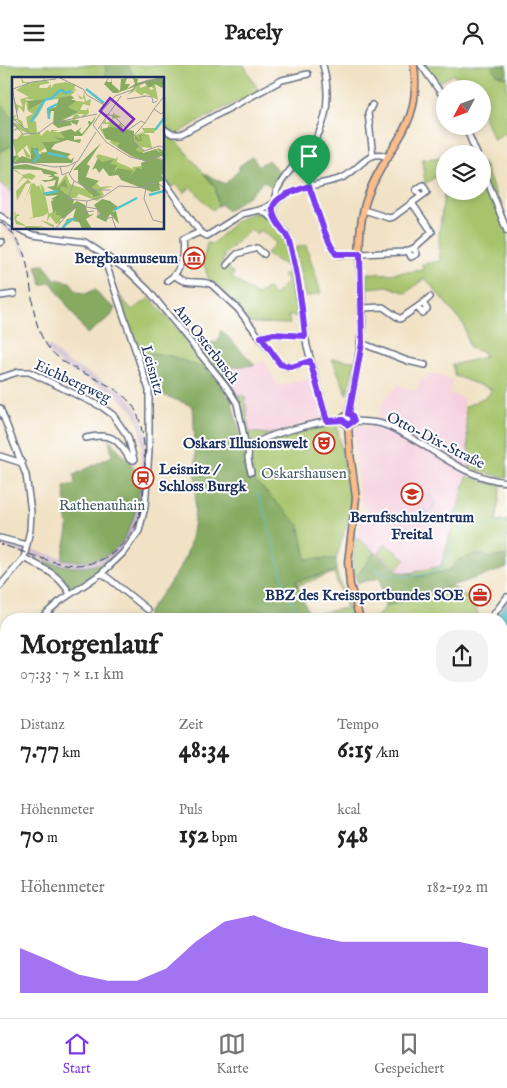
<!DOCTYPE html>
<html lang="de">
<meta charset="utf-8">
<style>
:root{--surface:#fff;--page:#f2f2f2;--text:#222;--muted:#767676;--line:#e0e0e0;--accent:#7c3aed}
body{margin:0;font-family:"IM FELL English",serif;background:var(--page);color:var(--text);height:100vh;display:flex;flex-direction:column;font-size:19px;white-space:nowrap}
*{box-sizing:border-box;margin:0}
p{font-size:16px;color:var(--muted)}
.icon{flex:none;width:28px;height:28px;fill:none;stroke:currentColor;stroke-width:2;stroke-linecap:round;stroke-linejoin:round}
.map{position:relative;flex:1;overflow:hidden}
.sheet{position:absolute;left:0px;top:548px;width:508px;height:406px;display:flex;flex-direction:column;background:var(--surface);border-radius:20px 20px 0 0;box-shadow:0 2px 8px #0003}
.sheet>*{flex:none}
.needle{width:32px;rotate:229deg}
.tools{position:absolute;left:436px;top:15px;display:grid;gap:10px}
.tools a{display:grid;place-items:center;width:55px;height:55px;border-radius:50%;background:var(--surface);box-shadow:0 2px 8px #0003;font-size:25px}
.pin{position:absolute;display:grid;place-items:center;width:42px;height:42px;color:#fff;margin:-51px -21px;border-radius:50% 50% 50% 0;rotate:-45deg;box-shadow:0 0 5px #0007}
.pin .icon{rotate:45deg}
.round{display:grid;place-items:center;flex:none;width:52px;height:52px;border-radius:20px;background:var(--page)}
.head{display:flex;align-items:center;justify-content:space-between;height:85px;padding:0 20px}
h1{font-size:28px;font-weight:800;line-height:38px}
.metrics{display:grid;grid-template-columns:repeat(3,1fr);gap:8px;height:85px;padding:5px 20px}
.metrics div{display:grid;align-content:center}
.metrics b{font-size:25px;font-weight:800}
.metrics small{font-size:14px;font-weight:400}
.metrics p{font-size:14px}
.chart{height:140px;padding:10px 20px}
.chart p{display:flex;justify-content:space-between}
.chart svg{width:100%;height:90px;margin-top:5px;fill:var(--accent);opacity:.7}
header{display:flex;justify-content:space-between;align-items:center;height:65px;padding:0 20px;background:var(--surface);font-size:22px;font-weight:800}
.tabs{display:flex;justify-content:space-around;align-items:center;height:70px;border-top:1px solid var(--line);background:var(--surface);font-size:14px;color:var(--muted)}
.tabs a{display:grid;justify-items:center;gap:2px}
.tabs .active{color:var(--accent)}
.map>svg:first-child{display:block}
.built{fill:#f4cfdd}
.industrial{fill:#d0bdcd}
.green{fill:#a7c46c;stroke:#617a65}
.forest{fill:#85aa60;stroke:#506c5f}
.water{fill:#56c2cf;stroke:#387896}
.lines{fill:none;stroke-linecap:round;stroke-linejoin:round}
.stream{stroke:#56c2cf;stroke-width:1}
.minor-casing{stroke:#666e82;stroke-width:8}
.major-casing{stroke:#666e82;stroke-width:9}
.minor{stroke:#fff;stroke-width:5}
.major{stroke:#f9bc8a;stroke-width:6}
.rail{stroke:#1b2f5e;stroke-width:1;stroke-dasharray:8 4;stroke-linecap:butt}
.route-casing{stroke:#fff;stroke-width:10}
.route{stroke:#7c3aed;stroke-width:6}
.labels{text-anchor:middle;stroke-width:4;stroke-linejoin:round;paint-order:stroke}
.poi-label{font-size:15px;font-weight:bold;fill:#1b2f5e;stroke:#fff;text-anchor:end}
.street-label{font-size:15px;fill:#1b2f5e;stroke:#fff}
.park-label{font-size:15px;fill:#455c62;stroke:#fff}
.inset-river{fill:none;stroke:#56c2cf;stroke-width:2.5}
.inset-road{fill:none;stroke:#9b9a9c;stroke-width:1}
.view{fill:#7b2cbf;fill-opacity:0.15;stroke:#7b2cbf;stroke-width:2.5}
.inset-edge{fill:none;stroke:#1b2f5e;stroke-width:2.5}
</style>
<header><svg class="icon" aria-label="menu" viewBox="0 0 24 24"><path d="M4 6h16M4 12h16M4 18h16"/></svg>Pacely<svg class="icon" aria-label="person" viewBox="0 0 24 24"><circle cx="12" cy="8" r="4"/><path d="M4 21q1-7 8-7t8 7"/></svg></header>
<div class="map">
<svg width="507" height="953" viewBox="0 0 507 953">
<rect width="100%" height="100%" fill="#fff"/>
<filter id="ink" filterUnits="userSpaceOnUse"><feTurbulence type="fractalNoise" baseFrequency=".02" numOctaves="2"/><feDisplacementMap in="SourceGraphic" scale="10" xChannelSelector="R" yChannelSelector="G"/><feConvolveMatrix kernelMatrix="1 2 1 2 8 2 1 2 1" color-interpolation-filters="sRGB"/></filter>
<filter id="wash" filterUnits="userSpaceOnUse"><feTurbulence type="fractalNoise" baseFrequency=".0096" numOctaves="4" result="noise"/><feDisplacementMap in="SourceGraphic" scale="20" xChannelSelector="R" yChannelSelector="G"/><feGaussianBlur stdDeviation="1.12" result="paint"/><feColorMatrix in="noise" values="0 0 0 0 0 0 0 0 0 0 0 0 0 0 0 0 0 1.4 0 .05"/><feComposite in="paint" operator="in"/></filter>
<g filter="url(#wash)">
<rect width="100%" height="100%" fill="#f1e2c5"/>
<path class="built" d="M0 118 14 130V138L5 151 0 148Z
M264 296 278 321 313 313 323 349 318 356 269 369 248 367 246 351 228 319 232 302 255 300Z
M434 308 453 316 449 328 463 333 470 404 441 502 410 508 399 507 356 472 366 445 364 440H361L354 364 358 361H376L383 337 398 320 416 326 419 316Z
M507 829V944L501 945V830Z
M330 948H360L342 953H335Z"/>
<path class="industrial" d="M0 156 12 165 28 189 24 190 14 172 0 159Z
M49 280 64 295 126 329 139 346 147 371 143 439 135 466 123 485 109 495 87 503 62 500 0 481V475L76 497 118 481 130 462 138 437 142 380 140 362 133 346 117 330 61 300 45 283Z
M507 708V829L501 830V709Z
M0 845H6V875H0Z"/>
<path class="green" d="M0 0H106V14H14V52L0 38Z
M127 0H244L259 26 200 55 173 72 215 121 218 141 212 145 191 122 184 128 176 119 172 123 164 111V62L167 58 164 53V14H136Z
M424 0H491L497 9 507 13V67L493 74 483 49 482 24H464L454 9 436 19Z
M14 80V130L0 118V86Z
M445 92V106L425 119 422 94Z
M483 97 507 158V413L470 404 465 342 489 330 491 324 455 311 452 300 485 292 483 287 469 283 464 260 425 213 406 228 388 221 367 223V208L388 209 423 205 422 199 440 196 439 170 445 122V126H482Z
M251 148C280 151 286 176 292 200L288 202 266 189 276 178 261 165 256 169 250 164 223 191 225 192 222 197 234 208 232 213 257 230 267 223 274 230 288 217 282 210 289 208 294 212 301 251H288L290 259 251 258 209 215 203 197 207 178 212 179 236 156Z
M306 180 321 228 305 232 295 183Z
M120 231 132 245 150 233 193 283 207 278 219 309 206 300 210 306 171 291 139 288Z
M332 294 355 296 347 329Z
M235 331H245L249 367 269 369 288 365 255 375 249 379 246 378Z
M326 360H337L352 442 336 494H306L299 460 251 412 249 407 253 406 250 392 258 380Z
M467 411 483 417 501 420 496 457 507 455V490L491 493 482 490 459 495 450 505 418 512 410 508 441 501Z
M356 472 375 487 356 512 353 498Z
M386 479 406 494 398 504 379 488Z
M336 506 349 546 353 550 335 554H311L310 550 346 543 334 508 298 520 296 516Z
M448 521C466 526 474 537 480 554H375L385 542Z
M501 587 507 593V623L501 624Z
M507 631V657L501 658V632Z
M6 649V717L0 711V652Z
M507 691V708L501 709V692Z
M0 909 6 912V948H13V953H0Z
M180 948H214L215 953H182Z"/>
<path class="forest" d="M106 0H127L136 14H106Z
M491 0H507V13L497 9Z
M0 38 14 52V80L0 86Z
M252 92 259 101 268 95 284 112 276 125 263 116 251 129 227 146 221 139 218 141 215 121 203 108 225 119 239 105V101Z
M43 199 55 214 70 217 77 226 86 229 95 224 102 234 115 243 111 251 87 269 51 217 42 220 36 201Z
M221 265 255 300 232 302 228 319 219 309 207 278 218 277Z
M139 288 171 291 210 306 231 334 251 412 299 460 306 494H336V506L296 516 311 554H147L148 547C160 530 176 512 185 493 201 456 195 382 193 341L151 326Z
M109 374 141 410C136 460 124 506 62 494L68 465 64 421 75 419 74 410 112 391Z
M123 485 101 507 71 526 59 509 44 496C77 505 94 506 123 485Z
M375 487 399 507 410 508 418 512 450 505 459 495 473 490H482L491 493 507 490V503L385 542 380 513 358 518 356 512Z
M214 948H238V953H215Z"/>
<path class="water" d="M507 537V563L501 572V554H494Z"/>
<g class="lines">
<path class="stream" d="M306 92 324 70
M287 113 296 103
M257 426 267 455 284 517 299 554
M424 444 428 448
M428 449 435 438 429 430
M432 454 445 457 455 448 460 451
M467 458 479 462 493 459
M497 459 507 457
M447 462 449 461 452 453
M460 470 463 461
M370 500C390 517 422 512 444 503L450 484 458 473
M225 953V948"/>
</g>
</g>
<g filter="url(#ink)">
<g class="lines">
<g class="minor-casing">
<path id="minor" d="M421 0 445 34
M372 40 368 48 373 91
M465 61 477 89
M164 64 172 69H181L282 15 308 9
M482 102 507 166
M164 116 200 167 207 171 242 149 260 145 275 138C270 120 310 86 319 68 329 46 329 23 323 0
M309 121C315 137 327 182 338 190L404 187 414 183 432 167 412 138
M260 145 276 155
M364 145 389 153 393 152 427 127 423 120 416 125 421 131
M0 151 14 160
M19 164 33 170 85 177 128 206 149 226 226 321 237 338 245 377 250 383
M0 178 2 177
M408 186 411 192 417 189 414 183
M227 200 237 189 257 183 264 189
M175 211C189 222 201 213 212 220L238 244 280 299 291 302 310 296
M167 216C181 208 184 191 182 175L200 167
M0 231 14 229
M423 238 430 232
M362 243 383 242 400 254 423 238 427 244 422 248 418 243
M261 272 275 269 305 271
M361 278 408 296 425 300
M0 313 18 307H29L102 342 113 350 128 372 134 395H130C118 373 110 367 86 373
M0 343 26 410 31 447 30 465 24 493 0 521
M327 356 307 281 294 198 286 168 276 155 273 143C282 122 324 120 342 113 356 108 371 80 388 93
M354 356C364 357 375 356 385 360 430 377 456 412 507 417
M0 391 22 398
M251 407C249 399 246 391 250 384 257 370 326 355 343 355
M0 473 27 480
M24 493C42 502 60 510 70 529
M102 508 148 545
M40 554 59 537 102 508 123 488 139 466 145 442 149 386V325L103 190
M490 554 507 532
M0 603 6 609
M4 607 6 600
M501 628 507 626
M0 649 6 647
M501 687 507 686
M0 717 6 723
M0 733 6 731
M0 794 6 790
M0 834 6 835
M501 945 507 946
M139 948 141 953
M321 948 329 953
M314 953 317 948
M353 953 376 948"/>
</g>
<g class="major-casing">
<path id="major" d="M348 360 344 358 343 353 349 349C353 321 361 291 362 262 364 218 352 173 368 130 388 77 422 65 414 0
M348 360 350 388 356 433 348 497 350 520 360 554
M348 360 353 358 354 354 349 349
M501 866 507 864
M0 879 6 878
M501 891 507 890
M294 953 299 948"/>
</g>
<use href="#minor" class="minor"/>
<use href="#major" class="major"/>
<path class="rail" d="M0 157C41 186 23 236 43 274 62 310 110 310 133 341 149 364 148 434 136 459 127 479 109 495 88 499 60 504 26 487 0 479
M501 822 507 821
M0 854 6 855
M0 870 6 871"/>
</g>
</g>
<g class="lines" filter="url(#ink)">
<g class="route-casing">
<path id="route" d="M309 121C317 142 324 172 336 189H360L362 278 349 349 352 350 354 356 348 360 343 355 327 356 310 296 291 302 280 299 261 272 274 269 305 271C302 239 298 207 289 176 285 165 271 154 273 142 276 130 299 125 309 121Z"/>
</g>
<use href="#route" class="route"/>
</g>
<defs>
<g id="museum-ring" transform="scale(1.125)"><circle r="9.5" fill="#fff" stroke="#c8321e" stroke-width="1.5"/><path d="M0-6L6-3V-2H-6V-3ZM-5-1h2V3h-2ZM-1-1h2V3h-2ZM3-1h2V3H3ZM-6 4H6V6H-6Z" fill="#c8321e"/></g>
<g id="theatre-ring" transform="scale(1.125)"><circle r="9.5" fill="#fff" stroke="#c8321e" stroke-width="1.5"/><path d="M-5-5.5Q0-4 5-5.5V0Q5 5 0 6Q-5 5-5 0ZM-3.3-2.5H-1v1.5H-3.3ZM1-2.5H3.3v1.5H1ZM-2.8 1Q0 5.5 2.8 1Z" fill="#c8321e"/></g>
<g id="station-ring" transform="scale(1.125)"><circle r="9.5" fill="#fff" stroke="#c8321e" stroke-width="1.5"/><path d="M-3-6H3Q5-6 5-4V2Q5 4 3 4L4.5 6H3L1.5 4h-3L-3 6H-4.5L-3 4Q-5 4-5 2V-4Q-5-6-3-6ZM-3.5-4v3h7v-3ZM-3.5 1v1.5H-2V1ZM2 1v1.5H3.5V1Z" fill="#c8321e"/></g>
<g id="school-ring" transform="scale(1.125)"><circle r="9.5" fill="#fff" stroke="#c8321e" stroke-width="1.5"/><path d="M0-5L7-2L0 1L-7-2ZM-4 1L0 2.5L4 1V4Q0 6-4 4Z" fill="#c8321e"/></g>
<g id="office-ring" transform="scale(1.125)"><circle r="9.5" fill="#fff" stroke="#c8321e" stroke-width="1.5"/><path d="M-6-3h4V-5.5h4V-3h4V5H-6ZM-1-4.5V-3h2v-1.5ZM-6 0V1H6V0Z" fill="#c8321e"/></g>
</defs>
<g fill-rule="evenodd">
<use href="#museum-ring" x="194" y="193"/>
<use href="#theatre-ring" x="324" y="378"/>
<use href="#station-ring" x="143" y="413"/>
<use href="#school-ring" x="412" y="429"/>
<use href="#office-ring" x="480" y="530"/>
</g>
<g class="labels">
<g class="poi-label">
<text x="178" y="198">Bergbaumuseum</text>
<text x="308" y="383">Oskars Illusionswelt</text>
<text x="159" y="409" text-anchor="start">Leisnitz /<tspan x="159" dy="17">Schloss Burgk</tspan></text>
<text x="412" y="457" text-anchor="middle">Berufsschulzentrum<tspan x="412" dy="17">Freital</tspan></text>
<text x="464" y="535">BBZ des Kreissportbundes SOE</text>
</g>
<g class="street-label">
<text transform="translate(207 279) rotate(52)" y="5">Am Osterbusch</text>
<text transform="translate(153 305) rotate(74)" y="5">Leisnitz</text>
<text transform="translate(73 316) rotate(25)" y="5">Eichbergweg</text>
<text transform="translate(436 375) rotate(27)" y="5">Otto-Dix-Straße</text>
</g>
<g class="park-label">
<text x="304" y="413">Oskarshausen</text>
<text x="102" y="445">Rathenauhain</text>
</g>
</g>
<g transform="translate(12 12)">
<rect width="152" height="152" fill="#f1e2c5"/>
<path d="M9 0 12 5H19L16 10 20 5 33 4 30 0 38 6 28 8 27 11H35L39 7V11L42 7 54 5 64 8 62 11 65 14 60 13 63 15 59 18 63 22 59 20 37 23 43 20 47 13 39 21 32 23 20 42 24 45V42L25 38 33 26 24 42 25 57 27 54 29 59 35 53 39 55V53H38L36 49 38 53H46L41 55H48L63 59 52 57 53 61 41 60 48 64 31 65 33 71 28 75H35L31 77 25 73 26 71H23L24 70H20L21 73 18 72 22 76 19 78 15 68 12 71 20 81 14 80 11 71 5 77 8 81 3 84 4 78 0 81 4 77 0 62H5L10 56 12 59 19 58 6 52 0 55 5 50 0 49V45L9 48 5 43 2 44 0 39 5 38 2 41 10 44 12 51H16L14 40 21 37 16 34 14 26 23 23 14 22 12 36 7 29 5 37 0 16 4 27 11 30 8 22 17 20 4 13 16 6H10ZM131 7 127 9 129 11 138 7 136 10 139 13 142 12 138 9 143 7 146 23 133 16 130 17 135 19 129 18 123 14 126 10 121 15 115 18 124 9ZM72 15 74 24 79 22 78 29 71 27 68 33H75L76 30 77 36 71 41 70 38 74 37H65L68 39 60 45 61 39 67 35 56 30 59 23 73 25 72 21 68 22 66 18 71 21ZM101 36 109 40 100 42 106 48 109 46 111 50 107 53 120 54 105 57 106 61 116 64 120 59 132 55 130 51H144L142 56H130L137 58 140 71 129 70 133 74 125 80 102 68 98 65 100 61 94 62 88 52 90 48V53L93 54 97 47H90L94 42V46L99 44ZM86 77 104 82 106 79 105 85 121 92 120 87 121 90 129 89V84L130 92H124L117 100 118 94 112 99 113 94 106 97 105 90 101 96 103 90 90 85 84 80ZM0 92 4 93 10 98 18 96 24 99 20 103 15 101 20 107 12 124 13 149H28L38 152 23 149 33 152H13V149L4 147 2 140 3 139 2 137 3 135 4 134 3 138 6 137 8 139H5L4 143 13 148 12 125 19 106 14 107 5 124 4 114 16 102 11 101 4 109 11 99ZM54 97 58 107 79 114V119L90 118 80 110 83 105 88 110 101 109 89 113 92 118 85 124 67 117 64 120 68 121H54L56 118 48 112 50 109 54 111 53 103 45 113V110ZM22 106 25 110 27 108 30 116 28 106 32 111 37 137 44 134V138L49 139 48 146 44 147 38 139 35 145 41 148V149L42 146V151L28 143 35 145 36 136 31 139 15 142 21 140 18 115 16 120 20 107Z" fill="#a7c46c"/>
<path d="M97 0 95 5H99V0L100 7 108 14 109 2 115 1 113 7H118L115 12 123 7 121 1 126 2 125 6 150 0 152 7 150 11 143 7 137 11 133 6 105 16H101L92 7ZM48 12H51L55 16 58 14 54 16 48 13 40 22 34 23 22 43H20L32 24 16 33 17 26 12 24 38 22ZM59 19 62 21 59 23H63V25L56 30 67 35 49 44 67 43 65 48 58 45 60 48 46 51 41 47 42 34H39L38 40 36 32 44 30 47 21ZM84 38 82 44 70 59H62V63L69 62 68 66 55 63 43 67 39 72 59 77 55 80 59 83 62 80 60 86H0L1 79H5L2 85 10 79 19 82V70L26 71 27 77 33 76 35 74 30 65 48 64 41 60 53 61 48 55 59 52 63 55 70 50 67 54 70 57 77 48 76 44 80 45ZM99 50 122 54V65L126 64 123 62V58L128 63 127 58 136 59H129L130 64 123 65 127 70 123 73 131 76 144 72 148 77 146 74 151 75 145 73 146 71 152 74V83L150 79 133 84 119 79 105 70 108 66 94 62 90 52ZM89 66 75 87 71 85 78 89 74 100 87 104 80 110 90 118 82 120 66 105V93H61ZM143 80 152 84V98L149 97 152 103 147 105 148 113 140 115 109 103 106 98 97 99 91 91 87 96 84 91 80 93 86 81 90 85 102 82 98 87 105 88 102 96 105 91 121 94 117 100 125 91 130 92 129 86ZM14 87 44 95 46 97H42L43 99 47 100 45 112 53 102 56 112 50 109 48 112 62 123 61 127 65 124 73 128 77 138 82 137 74 142 80 152H70L67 145 60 144 50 152 55 142 61 141 64 131 52 141 48 142 49 139 44 138V134L38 138 41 135 39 124 42 123 39 122 46 118 34 119 33 116 43 114 35 110 42 109 44 103 33 105 29 103H38L42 100H36L40 98 32 97 29 93 0 92V89ZM90 122 98 124 106 130 100 135 104 134 107 147 98 137 94 145 84 140 88 137 82 128Z" fill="#85aa60"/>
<path class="inset-river" d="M74 12 92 26M32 23 40 21 48 13 54 16 59 14M37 42 36 32 45 27M19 45 32 24M143 53 153 40M35 76 54 80M21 85 27 80 22 72M31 117 46 114M137 118 152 114M102 133 125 121M50 152 56 144 63 142"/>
<path class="inset-road" d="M46 0 71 12 75 18 94 29M102 0H135M0 9 6 43M1 12 20 5 44 2M115 22 135 19 140 20 141 26 145 24M142 32 153 18M90 34 103 19 120 13 126 7 136 3H152M88 36 102 39 116 53 129 44 133 46 142 32 149 37 153 33M88 37 81 48 94 65 118 80 135 84 144 79 153 84M0 41 17 55M0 45 11 57 27 56 40 46 85 37M133 46 119 62 132 74 147 69 153 71M86 52 109 19M64 85 57 97 62 104 56 122 75 124 74 130 86 132V139L91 138 94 142 100 140 104 152M0 87 13 85 42 90 56 89 66 84 84 55M48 89 50 98 57 95M62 104 80 113H98M153 112 147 107 135 106 132 122 141 143 153 146M75 124 91 120 107 109 134 111M43 152 61 131 59 130 67 128 72 135 82 134"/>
<path class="view" d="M98 21 122 42 111 54 88 34Z"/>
<rect width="152" height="152" class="inset-edge"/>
</g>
</svg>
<div class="tools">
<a><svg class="needle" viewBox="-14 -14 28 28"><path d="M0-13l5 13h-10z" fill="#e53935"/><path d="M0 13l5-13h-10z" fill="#767676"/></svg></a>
<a><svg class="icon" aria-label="layers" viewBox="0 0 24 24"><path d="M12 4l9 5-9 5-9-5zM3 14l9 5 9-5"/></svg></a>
</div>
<div class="pin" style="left:309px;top:121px;background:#1e9e55"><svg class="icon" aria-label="arrive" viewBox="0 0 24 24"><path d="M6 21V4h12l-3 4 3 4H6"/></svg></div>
<section class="sheet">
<div class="head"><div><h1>Morgenlauf</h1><p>07:33 · 7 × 1.1 km</p></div><a class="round"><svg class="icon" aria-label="share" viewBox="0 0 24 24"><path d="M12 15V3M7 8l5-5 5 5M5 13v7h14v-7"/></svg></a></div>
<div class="metrics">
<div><p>Distanz</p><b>7.77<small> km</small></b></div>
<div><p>Zeit</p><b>48:34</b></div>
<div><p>Tempo</p><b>6:15<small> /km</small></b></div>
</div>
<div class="metrics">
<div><p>Höhenmeter</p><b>70<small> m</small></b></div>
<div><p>Puls</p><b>152<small> bpm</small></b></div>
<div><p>kcal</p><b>548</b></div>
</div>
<div class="chart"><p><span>Höhenmeter</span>182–192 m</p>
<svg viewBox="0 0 160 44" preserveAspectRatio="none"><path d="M0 44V22L10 28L20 35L30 38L40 38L50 32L60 19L70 9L80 6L90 12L100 16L110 19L120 19L130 19L140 19L150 19L160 22V44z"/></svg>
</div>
</section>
</div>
<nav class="tabs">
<a class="active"><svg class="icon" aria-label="home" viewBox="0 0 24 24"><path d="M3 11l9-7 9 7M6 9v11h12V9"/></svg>Start</a>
<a><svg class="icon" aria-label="map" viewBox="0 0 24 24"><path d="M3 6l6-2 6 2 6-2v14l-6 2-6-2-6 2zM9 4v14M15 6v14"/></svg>Karte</a>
<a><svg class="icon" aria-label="saved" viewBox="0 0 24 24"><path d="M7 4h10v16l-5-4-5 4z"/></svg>Gespeichert</a>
</nav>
